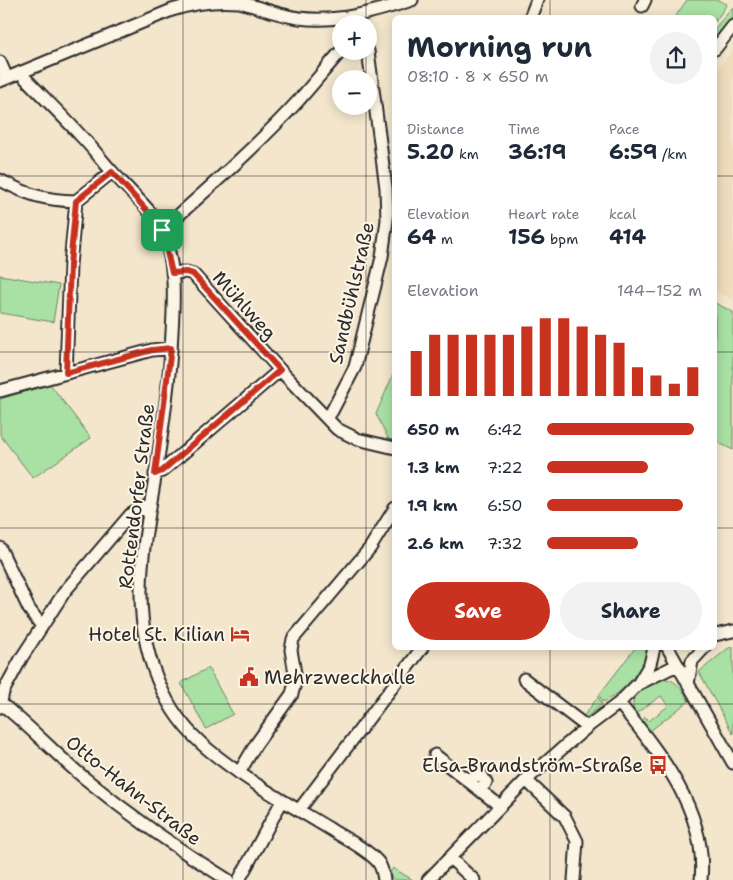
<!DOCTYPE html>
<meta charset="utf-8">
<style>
:root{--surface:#fff;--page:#f2f2f3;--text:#1f2937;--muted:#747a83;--accent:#c8321e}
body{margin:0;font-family:"Shantell Sans",sans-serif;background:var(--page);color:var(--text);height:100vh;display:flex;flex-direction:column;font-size:19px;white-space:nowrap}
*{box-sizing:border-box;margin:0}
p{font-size:16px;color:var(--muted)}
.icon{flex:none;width:28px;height:28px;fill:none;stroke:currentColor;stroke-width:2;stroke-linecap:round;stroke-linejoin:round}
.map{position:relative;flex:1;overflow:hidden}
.side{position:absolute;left:392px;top:15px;width:325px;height:635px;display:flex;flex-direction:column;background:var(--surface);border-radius:8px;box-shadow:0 2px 12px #0003}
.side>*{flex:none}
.buttons{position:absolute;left:332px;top:15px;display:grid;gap:10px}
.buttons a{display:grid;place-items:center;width:45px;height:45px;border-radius:50%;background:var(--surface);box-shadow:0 2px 12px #0003;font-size:25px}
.pin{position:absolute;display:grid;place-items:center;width:42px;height:42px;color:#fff;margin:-21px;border-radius:10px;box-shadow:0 2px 8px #0006}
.round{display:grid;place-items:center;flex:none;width:52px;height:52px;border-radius:26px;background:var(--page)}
.summary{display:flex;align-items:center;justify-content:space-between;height:85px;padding:0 15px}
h1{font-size:28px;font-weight:700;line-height:38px}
.stats{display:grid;grid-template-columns:repeat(3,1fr);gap:8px;height:85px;padding:5px 15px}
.stats div{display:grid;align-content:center}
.stats b{font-size:21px;font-weight:700}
.stats small{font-size:14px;font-weight:400}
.stats p{font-size:14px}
.chart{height:140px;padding:10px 15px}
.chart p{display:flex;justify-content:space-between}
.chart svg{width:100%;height:90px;margin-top:5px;stroke:var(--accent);stroke-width:6}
.cta{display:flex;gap:10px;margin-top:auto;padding:10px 15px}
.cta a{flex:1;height:58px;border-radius:30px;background:var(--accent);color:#fff;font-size:20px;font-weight:700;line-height:58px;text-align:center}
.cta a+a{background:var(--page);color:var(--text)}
ul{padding:0 15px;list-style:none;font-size:16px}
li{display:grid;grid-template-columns:80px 60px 1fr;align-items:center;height:38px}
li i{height:12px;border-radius:6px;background:var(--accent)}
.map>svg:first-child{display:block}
.built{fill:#eedcbc}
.green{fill:#a9e0a3;stroke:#6a8667}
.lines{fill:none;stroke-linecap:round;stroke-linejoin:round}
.minor-casing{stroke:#2b2b2b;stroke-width:15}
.minor{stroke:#fcf5e5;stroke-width:11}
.route-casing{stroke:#fff;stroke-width:10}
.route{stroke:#c8321e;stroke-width:6}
.grid{fill:none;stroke:#2b2b2b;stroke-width:1;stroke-opacity:0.55}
.labels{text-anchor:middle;stroke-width:4;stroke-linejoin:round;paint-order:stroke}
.street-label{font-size:19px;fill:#2b2b2b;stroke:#fcf5e5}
.poi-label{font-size:19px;fill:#2b2b2b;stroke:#fcf5e5;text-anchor:end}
</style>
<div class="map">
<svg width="733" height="880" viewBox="0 0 733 880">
<rect width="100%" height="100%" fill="#f4e6cd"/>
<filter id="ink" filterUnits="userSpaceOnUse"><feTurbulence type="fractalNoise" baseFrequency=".02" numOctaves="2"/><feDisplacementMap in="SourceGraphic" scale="10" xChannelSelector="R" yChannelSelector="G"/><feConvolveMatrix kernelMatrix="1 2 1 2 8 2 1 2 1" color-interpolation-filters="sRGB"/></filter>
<g filter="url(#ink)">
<path class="built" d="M733 50V300L715 291V73Z"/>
<path class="green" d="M687 0H718L727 4 715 22V18L675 17Z
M733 7V17L715 40V28Z
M0 275 59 285 53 322 0 313Z
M715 303 733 312V450L715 441Z
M395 370V445L391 444 376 414Z
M50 384 91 438 33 478 0 435V399Z
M733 646V734L699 672 727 649Z
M635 648H650C643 668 624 693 603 702L599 695Z
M208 668 233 714 206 729 181 683Z
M666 679C678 681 683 691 689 701L650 731 642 720 645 717 649 721 668 706 661 696 635 714C626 693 648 681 666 679Z
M598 697 602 704 585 719 583 717Z
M393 868 413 880H394L389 874Z"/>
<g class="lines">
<g class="minor-casing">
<path id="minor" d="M642 6 645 0
M530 18 537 0
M715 49 733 26
M0 62 7 78
M21 72 26 79C44 98 63 116 80 135 94 149 105 165 119 179 133 195 154 212 162 231 176 263 174 299 172 332 170 379 163 426 156 472 143 549 127 618 163 692 175 718 196 741 219 758 254 785 292 806 330 829 345 839 366 848 378 862 382 867 383 873 384 880
M0 81 172 10C194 3 216 0 239 2 259 7 278 15 299 18 336 23 376 12 412 0
M0 180C28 195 44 200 76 201L112 172
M162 230C209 188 256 147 299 100 313 84 327 67 341 51
M172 273 186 272 193 274 280 370 337 429 357 439 395 448
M66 373 70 265 76 201
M0 391 152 350 171 348
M327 418 332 411 355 367 382 257 387 220 386 188 368 51
M155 474 162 471 280 370
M0 548 29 609 41 625
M715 635 733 631
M668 648 733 763
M524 679 587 727
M638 684 677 665
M688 684 692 661 704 648
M0 703C29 725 54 753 82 776 128 814 177 849 228 880
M619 703C659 752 708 812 701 880
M0 707 3 692 22 657 65 591 130 515 149 505
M435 755 500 806
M239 773 256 744 292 694 296 679 291 650 293 639 370 548 395 508
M464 777 471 780 475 775 482 776 486 783 480 790
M526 780 565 817 577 841 574 880
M299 810 422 648
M450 858 474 880
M239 880 282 801
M428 880 526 780 587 727 619 703 638 684 650 664 654 648"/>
</g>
<use href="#minor" class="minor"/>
</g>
</g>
<g class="lines" filter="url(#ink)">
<g class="route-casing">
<path id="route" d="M112 172 151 215 162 230 172 273 186 272 193 274 280 370 162 471 155 474 171 348 152 350 66 373 70 265 76 201Z"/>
</g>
<use href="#route" class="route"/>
</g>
<path class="grid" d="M183 0V880M366 0V24M550 0V18M366 51V79M366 106V880M0 176H395M715 176H733M0 352H395M715 352H733M0 528H395M715 528H733M550 648V880M0 704H733"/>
<defs>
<g id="hotel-bare" transform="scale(1.5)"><path d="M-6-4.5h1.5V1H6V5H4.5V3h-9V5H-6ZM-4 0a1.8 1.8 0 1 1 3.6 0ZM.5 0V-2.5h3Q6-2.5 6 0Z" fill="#c8321e" stroke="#fcf5e5" stroke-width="2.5" paint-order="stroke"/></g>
<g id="civic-bare" transform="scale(1.5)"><path d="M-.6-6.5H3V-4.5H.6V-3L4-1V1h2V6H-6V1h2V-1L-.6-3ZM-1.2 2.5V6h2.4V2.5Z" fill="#c8321e" stroke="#fcf5e5" stroke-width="2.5" paint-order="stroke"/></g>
<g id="bus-bare" transform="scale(1.5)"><path d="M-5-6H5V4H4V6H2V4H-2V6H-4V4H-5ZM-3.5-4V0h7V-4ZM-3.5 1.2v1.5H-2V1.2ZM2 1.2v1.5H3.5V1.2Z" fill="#c8321e" stroke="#fcf5e5" stroke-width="2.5" paint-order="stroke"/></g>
</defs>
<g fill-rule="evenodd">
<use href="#hotel-bare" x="240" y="634"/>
<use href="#civic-bare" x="249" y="677"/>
<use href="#bus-bare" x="658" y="765"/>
</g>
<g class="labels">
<g class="street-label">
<text transform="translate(351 293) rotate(-77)" y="7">Sandbühlstraße</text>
<text transform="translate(245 305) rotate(48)" y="7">Mühlweg</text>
<text transform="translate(136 496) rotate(-83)" y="7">Rottendorfer Straße</text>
<text transform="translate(134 790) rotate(38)" y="7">Otto-Hahn-Straße</text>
</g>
<g class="poi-label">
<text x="225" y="641">Hotel St. Kilian</text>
<text x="264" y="684" text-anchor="start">Mehrzweckhalle</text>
<text x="643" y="772">Elsa-Brandström-Straße</text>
</g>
</g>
</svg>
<div class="buttons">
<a>+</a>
<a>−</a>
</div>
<div class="pin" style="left:162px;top:230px;background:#1e9e55"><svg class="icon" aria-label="arrive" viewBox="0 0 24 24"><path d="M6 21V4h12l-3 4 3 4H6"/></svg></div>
<section class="side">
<div class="summary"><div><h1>Morning run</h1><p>08:10 · 8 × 650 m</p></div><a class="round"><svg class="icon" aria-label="share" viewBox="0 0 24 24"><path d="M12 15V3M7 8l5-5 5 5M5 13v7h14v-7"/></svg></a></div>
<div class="stats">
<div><p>Distance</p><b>5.20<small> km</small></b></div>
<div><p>Time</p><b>36:19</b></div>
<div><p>Pace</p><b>6:59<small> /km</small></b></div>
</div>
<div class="stats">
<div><p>Elevation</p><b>64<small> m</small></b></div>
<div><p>Heart rate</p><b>156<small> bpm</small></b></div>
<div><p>kcal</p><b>414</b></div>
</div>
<div class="chart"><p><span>Elevation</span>144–152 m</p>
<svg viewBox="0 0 160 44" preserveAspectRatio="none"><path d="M5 44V22M15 44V14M25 44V14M35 44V14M45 44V14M55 44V14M65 44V10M75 44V6M85 44V6M95 44V10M105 44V14M115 44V18M125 44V30M135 44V34M145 44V38M155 44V30"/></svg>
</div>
<ul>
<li><b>650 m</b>6:42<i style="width:95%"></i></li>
<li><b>1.3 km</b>7:22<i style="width:65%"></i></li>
<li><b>1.9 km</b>6:50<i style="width:88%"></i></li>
<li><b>2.6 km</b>7:32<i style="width:59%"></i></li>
</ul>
<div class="cta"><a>Save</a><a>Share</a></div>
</section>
</div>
